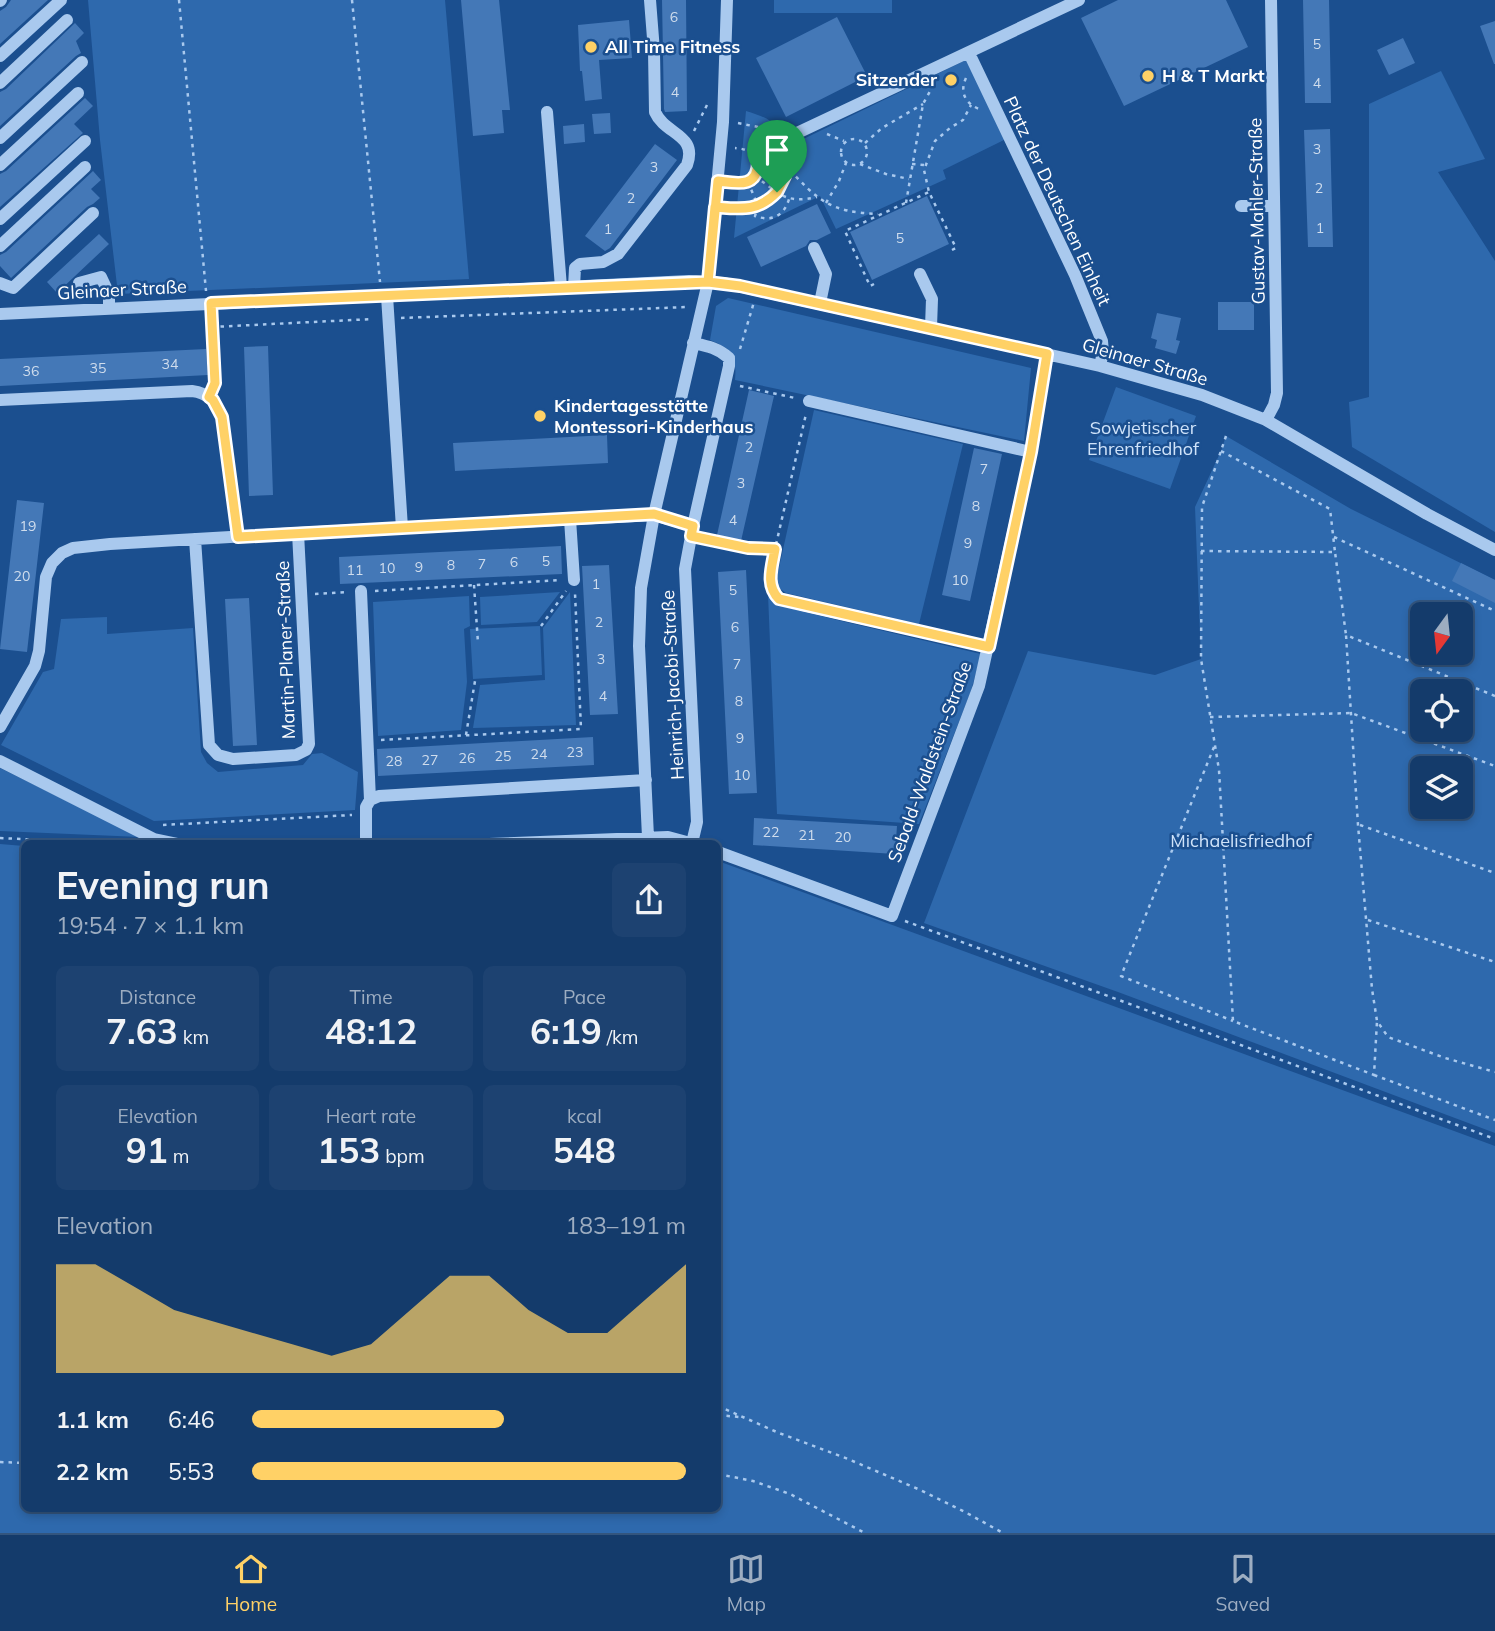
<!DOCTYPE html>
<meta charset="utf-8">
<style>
:root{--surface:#143b6b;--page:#1d4271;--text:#f1f3f6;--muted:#9dadc1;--line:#33557e;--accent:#ffd166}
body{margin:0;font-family:Mulish,sans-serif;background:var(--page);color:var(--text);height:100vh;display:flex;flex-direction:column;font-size:26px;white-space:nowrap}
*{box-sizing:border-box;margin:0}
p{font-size:23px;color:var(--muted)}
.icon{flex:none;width:38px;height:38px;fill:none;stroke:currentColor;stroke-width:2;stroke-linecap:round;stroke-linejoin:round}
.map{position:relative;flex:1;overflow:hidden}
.drawer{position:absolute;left:21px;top:840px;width:700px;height:672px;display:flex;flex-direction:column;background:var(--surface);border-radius:10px;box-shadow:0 4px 10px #0003,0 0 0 2px var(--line)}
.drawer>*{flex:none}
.needle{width:46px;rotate:195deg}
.buttons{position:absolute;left:1410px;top:602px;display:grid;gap:14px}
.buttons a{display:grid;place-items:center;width:63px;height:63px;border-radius:10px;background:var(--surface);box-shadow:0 4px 10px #0003,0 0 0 2px var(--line);font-size:35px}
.pin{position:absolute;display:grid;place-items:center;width:60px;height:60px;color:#fff;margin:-72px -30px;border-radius:50% 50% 50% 0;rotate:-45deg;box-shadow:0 0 7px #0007}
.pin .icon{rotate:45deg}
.round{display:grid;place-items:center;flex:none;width:74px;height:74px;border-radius:10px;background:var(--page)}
.summary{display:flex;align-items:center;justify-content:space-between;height:119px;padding:0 35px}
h1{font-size:38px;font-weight:700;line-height:52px}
.stats{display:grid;grid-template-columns:repeat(3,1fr);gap:10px;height:119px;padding:7px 35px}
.stats div{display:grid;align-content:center;border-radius:10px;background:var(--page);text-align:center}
.stats b{font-size:35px;font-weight:700}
.stats small{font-size:19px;font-weight:400}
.stats p{font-size:19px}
.chart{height:196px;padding:14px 35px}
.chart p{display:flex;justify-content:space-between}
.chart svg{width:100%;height:126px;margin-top:7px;fill:var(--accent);opacity:.7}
ul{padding:0 35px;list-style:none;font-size:23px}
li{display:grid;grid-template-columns:112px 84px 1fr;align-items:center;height:52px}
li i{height:18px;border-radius:9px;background:var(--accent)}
.tab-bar{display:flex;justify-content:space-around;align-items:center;height:98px;border-top:2px solid var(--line);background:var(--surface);font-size:19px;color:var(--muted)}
.tab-bar a{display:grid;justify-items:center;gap:4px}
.tab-bar .active{color:var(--accent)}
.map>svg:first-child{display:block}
.green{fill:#2e69ad;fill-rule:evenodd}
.building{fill:#4478b7}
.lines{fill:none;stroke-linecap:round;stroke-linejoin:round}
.path{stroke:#a9c9ee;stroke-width:2.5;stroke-dasharray:3.5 5;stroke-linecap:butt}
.minor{stroke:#a9c9ee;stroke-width:12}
.route-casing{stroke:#fff;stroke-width:14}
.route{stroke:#ffd166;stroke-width:9}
.poi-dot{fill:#ffd166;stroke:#1b4f8f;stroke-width:2.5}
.labels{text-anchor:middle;stroke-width:5;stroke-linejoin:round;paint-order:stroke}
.number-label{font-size:14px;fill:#d0dded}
.poi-label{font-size:18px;font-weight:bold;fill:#fff;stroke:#1b4f8f;text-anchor:start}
.street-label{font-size:18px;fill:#fff;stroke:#1b4f8f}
.park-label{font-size:18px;fill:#cfe3fa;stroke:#1b4f8f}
</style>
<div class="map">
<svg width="1495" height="1533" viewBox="0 0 1495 1533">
<rect width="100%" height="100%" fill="#1b4f8f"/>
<path class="green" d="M88 0H445L469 279 118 294 100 140Z
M774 0H892V13H774Z
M968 59 1006 139 943 170 946 179 836 229 820 196 734 238 746 111C777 121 772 121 787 147Z
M1441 71 1485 159 1438 172 1495 261V532L1352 447 1349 402 1369 397V104Z
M728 298 1031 368 1024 441 735 380C737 355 732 349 710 340L716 306Z
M1116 387 1196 416 1170 489 1089 460Z
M814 410 963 444 919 624 786 593 779 588 776 581Z
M1226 436 1351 509 1495 580V1133L1118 992 924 923 1028 651 1155 675 1201 659 1195 507 1221 451ZM1423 614H1461V653H1423ZM1423 691H1461V730H1423ZM1423 768H1461V807H1423Z
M560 592 537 622 481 625 480 597Z
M570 592 576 725 473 728 480 685 545 680 543 628Z
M768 594 782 606 833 619 981 654 971 691 919 824 777 814Z
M469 596 470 626 464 629 467 682 461 730 378 736 373 602Z
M107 617V634L193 628 201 752 207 763 218 772 303 765 312 754 322 753 358 772 355 810 154 821 1 745 43 672 54 669 61 619Z
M540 626 542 675 473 679 470 629Z
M0 768 140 837 0 831Z
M0 844 24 846V1508H718V861L1495 1146V1533H0Z"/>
<path class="building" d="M11 0H48L0 44V11L6 7Z
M461 0H499L510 110H502L504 133 473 136Z
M662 0H686L687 111 665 112 664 109Z
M1118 0H1226L1248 47 1124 106 1081 18Z
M1303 0H1329L1331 103H1305Z
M837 17 867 76 786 117 756 58Z
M629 20 632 58 599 60 602 99 585 101 582 71H580L578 25Z
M1495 21V64H1494L1480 26Z
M75 23 84 33 76 41 81 53 76 56 0 126V92L6 89Z
M1403 38 1415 63 1389 75 1377 50Z
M85 98 93 106 74 124 83 133 0 207V174L6 171Z
M610 113 611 133 594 134 592 114Z
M584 124 585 142 564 144 563 126Z
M1330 129 1333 247H1308L1304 130Z
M655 144 677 160 610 248 605 251 585 236Z
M93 171 101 180 91 189 100 198 93 204 87 207 11 278 0 266V255L6 252Z
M927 196 949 244 872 280 850 232Z
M817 204 831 233 817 240H810L806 246 761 267 747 237Z
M99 234 109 244 57 293 47 282Z
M1218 302H1254V330H1218Z
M1157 313 1181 318 1176 340 1180 341 1176 354 1155 348 1157 340 1151 338Z
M268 346 273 495 249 496 244 347Z
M206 349 208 375 0 386V359Z
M749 390 774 396 741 541 717 535Z
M607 435 608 463 455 471 453 443Z
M974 448 1002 454 970 601 942 595Z
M17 500 44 503 27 652 0 649Z
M561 546 562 574 340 584 339 557Z
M1461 563 1495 580V603L1452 581Z
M609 565 618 714 590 715 582 566Z
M746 570 757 793 729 794 718 572Z
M249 598 257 745 233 746 225 599Z
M593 737 594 765 378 776 377 749Z
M754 818 897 826 895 854 753 845Z"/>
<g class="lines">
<path class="path" d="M179 0 206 291
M352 0 380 282
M966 78C959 93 966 105 982 110
M738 123 763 128 768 132
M694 131 708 103
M827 134 844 141
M841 152a13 13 0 1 1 26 0a13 13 0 1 1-26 0Z
M865 143 882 128 923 104
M755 156 766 149
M758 163 786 166C818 200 828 212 878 214
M860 164 886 174 909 179
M912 164 925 165
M755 176C780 194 785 204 817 197
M748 182 758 206 755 216C772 222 784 216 789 199
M731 183C746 184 755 182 759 166 756 153 748 149 735 148
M826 203 839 181 846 163
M906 203 923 104 934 84
M729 208C736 209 744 210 751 208 777 203 791 178 784 153
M952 250 956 248 929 192 924 170 935 141 950 128 963 120 971 105
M874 284 870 286 845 231 929 192
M212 318 214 384
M401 318 688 307
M212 327 373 319
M740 349 754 302
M740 386 795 398
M1226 436 1202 507 1201 659 1219 770 1233 1021 1374 1075 1377 1021
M1221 451 1330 509 1335 552
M1334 537 1495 611
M704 539 748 548 775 549 806 414
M775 549C771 571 761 593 789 602
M1201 551 1335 552 1346 635
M474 585 478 643
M375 591 560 580
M315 594 347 592
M541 626 566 591
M1495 696 1346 635 1358 825 1372 989 1377 1021 1388 1037 1445 1058 1495 1072
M1210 717 1351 713 1495 766
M466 735 475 681
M381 740 581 729 575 593
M1214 747 1121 976 1233 1021
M163 825 352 815
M1360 825 1495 873
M0 838 122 844
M1368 920 1495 962
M905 921 1495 1139
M1374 1075 1495 1120
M718 1406 779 1433 848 1459 918 1489 965 1512 1003 1533
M718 1415 739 1417
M0 1462 24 1463
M718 1474 753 1481 790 1494 865 1533"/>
<path class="minor" d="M0 1 1 0
M969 53 1075 275 1102 341 1103 352 1100 366
M0 56 61 0
M0 83 67 20
M547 112 561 287
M0 138 82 62
M778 142 1079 0
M0 165 78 93
M1241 206H1274
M0 219 85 141
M0 246 85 167
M814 248 826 274 820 303
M920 274 932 299 931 327
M0 283 13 288 93 213
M79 283 101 277 109 294V308
M574 287 575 268 580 264 603 262 618 254 687 165C698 134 665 135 655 112L654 51 650 0
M387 296 402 528
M0 314 689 281 724 283 1100 366 1202 395 1266 420 1427 514 1495 550
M0 400 192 391C209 393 216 403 222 417L238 537
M809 401 1031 452
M1266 420 1274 405 1277 393 1271 0
M570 519 574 580
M693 526 729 366V358C718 348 707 346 693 343
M195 539 209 745 218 755 233 759 296 755 306 750 309 744 298 533
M361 591 370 800
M802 605 989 647
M0 727 35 666 39 651 46 577 52 563 62 553 73 548 110 544 298 533 654 515 693 526 685 569 697 822 692 843
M0 761 154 839 178 844
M648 837 639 646 641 588 654 515 708 282 723 122 727 0
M366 844V807L370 800 379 796 646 780
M489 844 668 837 694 844
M718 852 892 916 979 686 1031 452 1047 354"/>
</g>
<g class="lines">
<g class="route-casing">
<path id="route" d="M777 192C758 212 741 209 715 207L708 282 211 303 215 383 209 397 213 400 222 417 238 537 654 514 693 526 691 536 748 548 775 549C772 567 765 585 779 599L989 647 1031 452 1047 354 740 286 708 282 718 181C736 183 757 189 758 163L786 166 785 176 777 192"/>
</g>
<use href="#route" class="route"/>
</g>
<g class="poi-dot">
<circle cx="591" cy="47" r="7"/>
<circle cx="1148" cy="76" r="7"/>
<circle cx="951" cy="80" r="7"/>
<circle cx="540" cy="416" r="7"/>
</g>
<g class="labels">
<g class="number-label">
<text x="674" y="22">6</text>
<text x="1317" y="49">5</text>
<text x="1317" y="88">4</text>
<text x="675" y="97">4</text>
<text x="1317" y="154">3</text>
<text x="654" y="172">3</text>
<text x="1319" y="193">2</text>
<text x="631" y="203">2</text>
<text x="1320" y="233">1</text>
<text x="608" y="234">1</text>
<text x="900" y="243">5</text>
<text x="170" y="369">34</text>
<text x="98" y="373">35</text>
<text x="31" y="376">36</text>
<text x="749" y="452">2</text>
<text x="984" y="474">7</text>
<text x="741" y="488">3</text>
<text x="976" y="511">8</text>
<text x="733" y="525">4</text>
<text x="28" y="531">19</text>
<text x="968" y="548">9</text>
<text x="546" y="566">5</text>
<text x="514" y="567">6</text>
<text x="482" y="569">7</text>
<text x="451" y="570">8</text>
<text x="419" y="572">9</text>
<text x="387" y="573">10</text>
<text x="355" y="575">11</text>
<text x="22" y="581">20</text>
<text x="960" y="585">10</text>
<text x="596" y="589">1</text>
<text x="733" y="595">5</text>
<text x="599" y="627">2</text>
<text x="735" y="632">6</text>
<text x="601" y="664">3</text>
<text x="737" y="669">7</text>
<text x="603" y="701">4</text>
<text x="739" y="706">8</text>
<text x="740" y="743">9</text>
<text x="575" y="757">23</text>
<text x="539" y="759">24</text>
<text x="503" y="761">25</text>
<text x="467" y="763">26</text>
<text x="430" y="765">27</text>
<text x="394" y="766">28</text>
<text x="742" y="780">10</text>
<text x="771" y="837">22</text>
<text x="807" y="840">21</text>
<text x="843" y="842">20</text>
</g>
<g class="poi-label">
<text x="605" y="53">All Time Fitness</text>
<text x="1162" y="82">H &amp; T Markt</text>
<text x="937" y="86" text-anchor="end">Sitzender</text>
<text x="554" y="412">Kindertagesstätte<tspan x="554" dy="21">Montessori-Kinderhaus</tspan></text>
</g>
<g class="street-label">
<text transform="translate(1057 201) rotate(65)" y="6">Platz der Deutschen Einheit</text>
<text transform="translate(1257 211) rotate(-91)" y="6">Gustav-Mahler-Straße</text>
<text transform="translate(122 290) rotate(-3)" y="6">Gleinaer Straße</text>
<text transform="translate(1145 362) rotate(16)" y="6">Gleinaer Straße</text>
<text transform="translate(286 650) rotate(-92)" y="6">Martin-Planer-Straße</text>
<text transform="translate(673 685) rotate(-93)" y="6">Heinrich-Jacobi-Straße</text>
<text transform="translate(930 762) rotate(-70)" y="6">Sebald-Waldstein-Straße</text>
</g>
<g class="park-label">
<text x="1143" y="434">Sowjetischer<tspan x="1143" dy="21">Ehrenfriedhof</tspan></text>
<text x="1241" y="847">Michaelisfriedhof</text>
</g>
</g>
</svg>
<div class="buttons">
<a><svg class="needle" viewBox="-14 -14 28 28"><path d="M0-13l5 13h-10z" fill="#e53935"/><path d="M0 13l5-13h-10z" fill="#9dadc1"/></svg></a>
<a><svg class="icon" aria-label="locate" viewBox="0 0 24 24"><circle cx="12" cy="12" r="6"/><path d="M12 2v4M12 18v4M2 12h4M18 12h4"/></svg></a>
<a><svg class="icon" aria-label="layers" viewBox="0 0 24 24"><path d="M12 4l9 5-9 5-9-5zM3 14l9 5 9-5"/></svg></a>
</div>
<div class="pin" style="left:777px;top:192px;background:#1e9e55"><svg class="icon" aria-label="arrive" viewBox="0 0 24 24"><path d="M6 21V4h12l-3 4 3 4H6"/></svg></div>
<section class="drawer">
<div class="summary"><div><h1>Evening run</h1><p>19:54 · 7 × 1.1 km</p></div><a class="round"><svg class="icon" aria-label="share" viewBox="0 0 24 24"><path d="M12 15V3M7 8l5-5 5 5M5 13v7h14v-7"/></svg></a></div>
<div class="stats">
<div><p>Distance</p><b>7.63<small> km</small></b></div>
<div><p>Time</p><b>48:12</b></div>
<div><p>Pace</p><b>6:19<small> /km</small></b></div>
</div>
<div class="stats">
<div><p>Elevation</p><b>91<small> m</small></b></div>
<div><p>Heart rate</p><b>153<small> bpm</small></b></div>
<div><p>kcal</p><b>548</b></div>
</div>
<div class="chart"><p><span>Elevation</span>183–191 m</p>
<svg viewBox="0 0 160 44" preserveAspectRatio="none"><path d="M0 44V6L10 6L20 14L30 22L40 26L50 30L60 34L70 38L80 34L90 22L100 10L110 10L120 22L130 30L140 30L150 18L160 6V44z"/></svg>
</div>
<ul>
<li><b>1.1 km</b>6:46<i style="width:58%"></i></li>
<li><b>2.2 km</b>5:53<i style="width:100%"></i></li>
</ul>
</section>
</div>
<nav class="tab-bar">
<a class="active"><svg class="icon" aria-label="home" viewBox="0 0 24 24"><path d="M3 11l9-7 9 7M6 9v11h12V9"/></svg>Home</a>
<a><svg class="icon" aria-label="map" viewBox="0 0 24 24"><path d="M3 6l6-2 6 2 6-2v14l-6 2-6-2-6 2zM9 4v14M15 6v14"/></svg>Map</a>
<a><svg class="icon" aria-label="saved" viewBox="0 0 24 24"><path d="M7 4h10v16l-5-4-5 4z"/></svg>Saved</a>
</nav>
